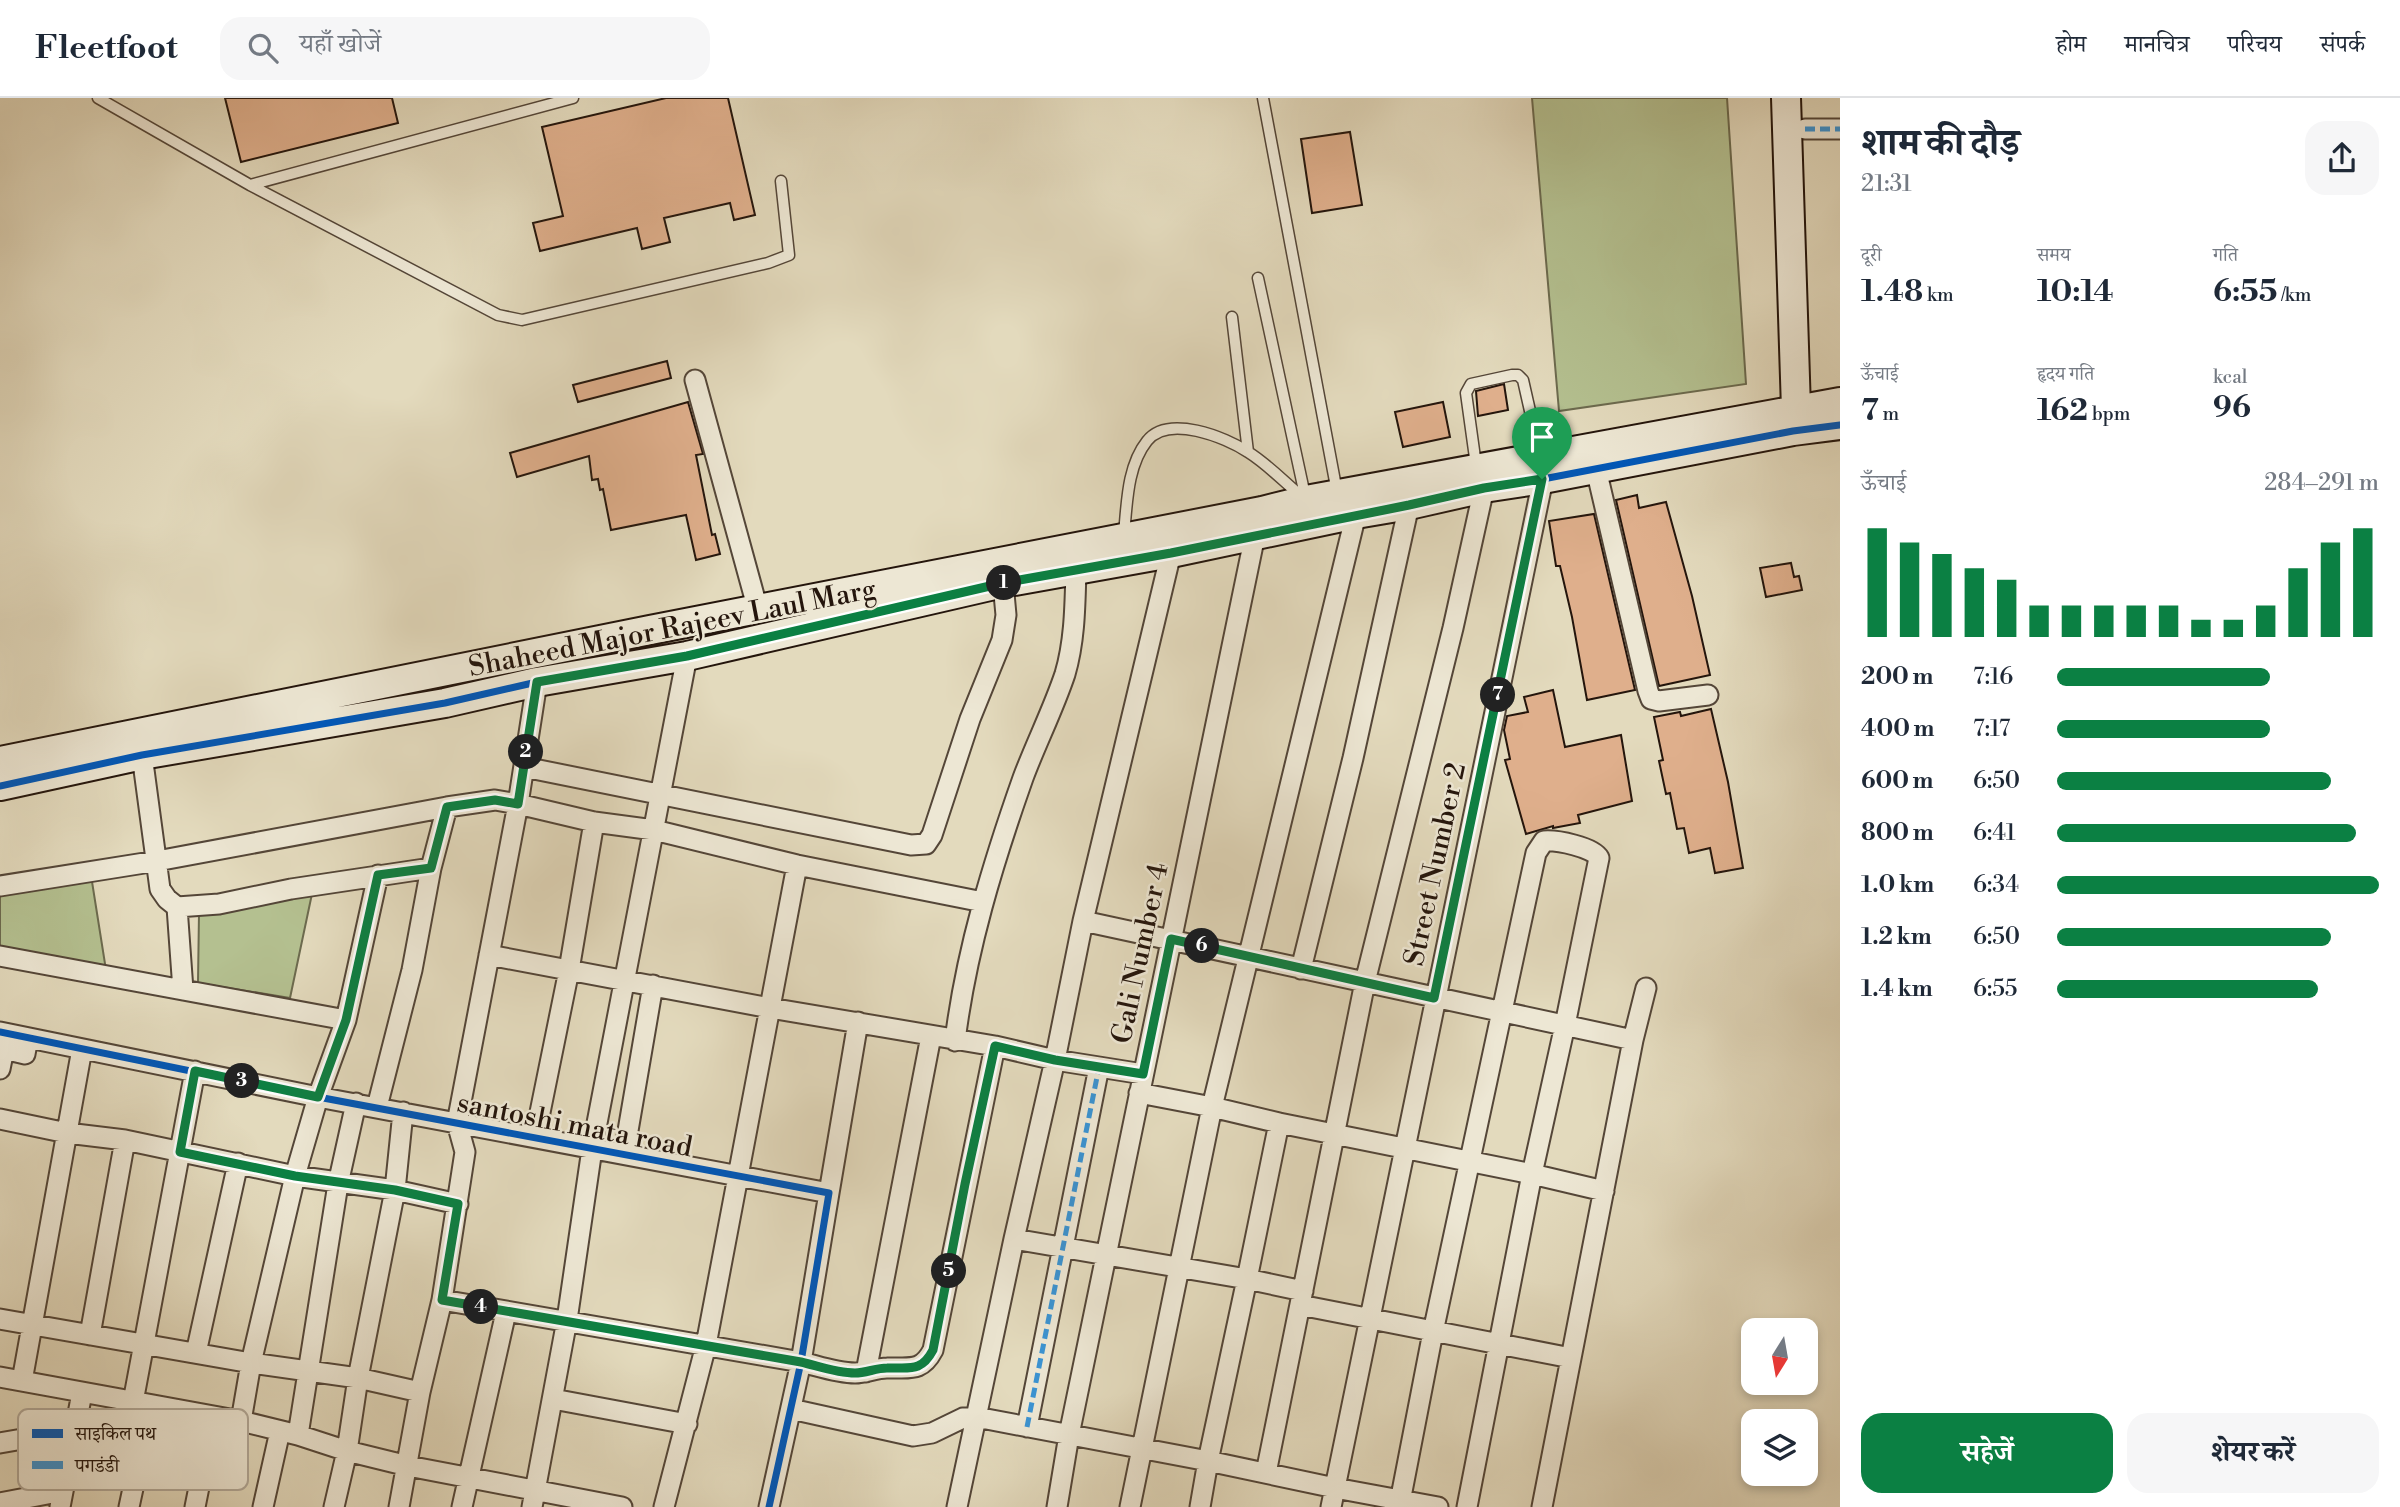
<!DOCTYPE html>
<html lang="hi">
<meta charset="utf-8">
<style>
:root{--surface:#fff;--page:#f6f6f7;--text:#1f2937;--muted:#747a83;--line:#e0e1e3;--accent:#0b8043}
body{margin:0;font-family:"Libre Bodoni","Noto Serif Devanagari",serif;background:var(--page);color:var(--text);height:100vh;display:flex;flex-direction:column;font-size:26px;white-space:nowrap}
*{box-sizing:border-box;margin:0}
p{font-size:23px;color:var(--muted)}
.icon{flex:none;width:38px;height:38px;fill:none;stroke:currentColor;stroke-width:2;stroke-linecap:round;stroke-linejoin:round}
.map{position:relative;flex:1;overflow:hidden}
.details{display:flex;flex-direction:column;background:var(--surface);width:560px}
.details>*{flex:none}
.needle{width:46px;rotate:191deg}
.fabs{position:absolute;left:1741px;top:1220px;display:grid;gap:14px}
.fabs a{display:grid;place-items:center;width:77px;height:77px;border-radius:14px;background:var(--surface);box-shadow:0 4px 10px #0003;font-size:35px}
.pin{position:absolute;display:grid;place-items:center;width:60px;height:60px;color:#fff;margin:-72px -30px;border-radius:50% 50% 50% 0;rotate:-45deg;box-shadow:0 0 7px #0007}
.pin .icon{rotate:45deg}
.km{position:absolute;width:35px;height:35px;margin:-18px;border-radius:50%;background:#222;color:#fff;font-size:19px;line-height:35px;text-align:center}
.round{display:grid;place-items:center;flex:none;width:74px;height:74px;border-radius:21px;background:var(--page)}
.head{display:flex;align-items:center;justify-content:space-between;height:119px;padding:0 21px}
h1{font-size:38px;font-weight:700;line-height:52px}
.figures{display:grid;grid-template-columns:repeat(3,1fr);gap:10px;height:119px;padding:7px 21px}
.figures div{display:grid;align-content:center}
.figures b{font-size:30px;font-weight:700}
.figures small{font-size:19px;font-weight:400}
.figures p{font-size:19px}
.chart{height:196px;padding:14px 21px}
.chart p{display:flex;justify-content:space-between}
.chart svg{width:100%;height:126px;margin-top:7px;stroke:var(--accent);stroke-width:6}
.primary-button{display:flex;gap:14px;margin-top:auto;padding:14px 21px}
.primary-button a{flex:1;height:80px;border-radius:21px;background:var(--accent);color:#fff;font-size:28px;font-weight:700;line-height:80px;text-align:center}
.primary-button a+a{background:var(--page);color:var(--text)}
ul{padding:0 21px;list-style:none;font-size:23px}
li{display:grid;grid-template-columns:112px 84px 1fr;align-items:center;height:52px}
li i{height:18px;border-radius:9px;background:var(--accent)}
header{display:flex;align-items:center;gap:42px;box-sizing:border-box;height:98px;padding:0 35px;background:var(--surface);border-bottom:2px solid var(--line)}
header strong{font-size:33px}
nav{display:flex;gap:38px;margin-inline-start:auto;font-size:24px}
.search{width:490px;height:63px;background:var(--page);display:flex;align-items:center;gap:18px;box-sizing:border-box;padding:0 24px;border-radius:21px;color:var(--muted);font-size:26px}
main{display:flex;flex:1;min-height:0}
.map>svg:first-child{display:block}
.green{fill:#b4c090;stroke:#6c6a4e;stroke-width:2}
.building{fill:#dfaf8c;stroke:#24150c;stroke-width:2}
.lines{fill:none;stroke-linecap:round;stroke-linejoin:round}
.lane-casing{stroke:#544638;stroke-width:13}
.street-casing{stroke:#544638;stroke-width:23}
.secondary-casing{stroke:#24150c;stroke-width:32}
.lane{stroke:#ede7d4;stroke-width:10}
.street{stroke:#ede7d4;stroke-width:19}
.secondary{stroke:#ede7d4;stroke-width:28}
.quiet{stroke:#3b93d2;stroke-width:5;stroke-dasharray:10 5;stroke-linecap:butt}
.cycleway-casing{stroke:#ede7d4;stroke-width:11}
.cycleway{stroke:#0057b8;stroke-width:7}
.route-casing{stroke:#fff;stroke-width:14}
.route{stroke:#0b8043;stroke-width:9}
.labels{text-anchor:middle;stroke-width:5;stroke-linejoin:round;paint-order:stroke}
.street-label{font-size:28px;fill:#24150c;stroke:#ede7d4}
.key{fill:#ede7d4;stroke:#b1a898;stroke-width:2}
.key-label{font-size:19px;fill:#24150c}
</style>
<header>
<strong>Fleetfoot</strong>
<div class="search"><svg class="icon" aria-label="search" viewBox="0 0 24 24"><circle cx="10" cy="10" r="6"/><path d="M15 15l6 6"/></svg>यहाँ खोजें</div>
<nav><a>होम</a><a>मानचित्र</a><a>परिचय</a><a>संपर्क</a></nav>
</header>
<main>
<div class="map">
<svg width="1840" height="1409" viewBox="0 0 1840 1409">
<rect width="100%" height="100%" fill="#e3dabd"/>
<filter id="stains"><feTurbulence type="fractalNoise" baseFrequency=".00286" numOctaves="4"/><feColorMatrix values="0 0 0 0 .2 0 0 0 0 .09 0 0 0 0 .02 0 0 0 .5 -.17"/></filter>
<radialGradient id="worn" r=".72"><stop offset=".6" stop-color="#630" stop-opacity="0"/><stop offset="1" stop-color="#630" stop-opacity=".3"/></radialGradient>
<path class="green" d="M1532 0H1727L1746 286 1559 313Z
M90 771 106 872 0 850V783Z
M313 791 290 900 198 885 199 815Z"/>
<path class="building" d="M225 0H392L398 25 241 64Z
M666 0H728L755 117 734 122 730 105 664 120 670 144 642 151 637 130 540 153 533 125 563 118 542 29Z
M1350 34 1362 107 1312 115 1301 41Z
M667 263 671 280 578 304 573 287Z
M1504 286 1508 312 1478 318 1476 293Z
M688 304 703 356 696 357 712 437 715 436 720 456 696 462 686 417 611 432 603 391 600 392 598 381 592 382 589 358 517 379 510 355Z
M1443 304 1450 339 1403 349 1395 314Z
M1637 397 1639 410 1666 404 1692 498 1710 577 1659 588 1616 402Z
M1594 416 1635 592 1587 602 1572 519 1560 468H1556L1549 423Z
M1791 465 1794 479 1799 478 1802 492 1766 499 1760 470Z
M1553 592 1565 649 1621 637 1632 703 1578 717 1580 725 1553 730V728L1526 736 1505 662 1510 661 1504 632 1507 618 1528 614 1524 599Z
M1711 611 1728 684 1743 770 1715 775 1710 750 1689 755 1684 730 1677 731 1670 695 1666 696 1659 663 1663 662 1654 619 1680 614 1681 618Z"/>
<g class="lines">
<g class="lane-casing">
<path id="lane" d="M98 0 250 87 498 217 522 222 768 165 789 157 781 83
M1263 0 1337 394
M250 87 573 0
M1232 219 1248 354
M1476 367 1466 295 1471 286 1512 277H1518L1523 282 1540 357
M1124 436C1127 406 1127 368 1147 343 1168 316 1225 339 1248 354 1269 367 1287 387 1306 402L1258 180"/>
</g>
<g class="street-casing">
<path id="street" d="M1805 31H1840
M695 282 758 512
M1596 371 1648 593 1651 601 1659 603 1708 597
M142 657 160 791 167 801 177 809 219 806 291 791 431 770
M524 669 911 747 926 746 932 737 970 621 1002 542 1006 517 1003 485
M0 788 157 763 447 709 495 702 518 706 594 724 654 732 797 767 983 804
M177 809 183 892 346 922
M1083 823 1633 942
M489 857 770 910 995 948 1055 962 1143 976
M0 858 183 892
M1301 871 1353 660 1409 407
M0 934 318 999 829 1095 801 1264 769 1409
M955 943C966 853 993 765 1023 680 1036 645 1053 612 1065 576 1075 542 1075 506 1076 471
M0 971 4 951 25 956 28 940
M377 1009 412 872 431 770 447 709
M0 1021 67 1035 125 1042 295 1078 395 1092 458 1106
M1279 1025 1532 1076 1467 1409
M535 1039 569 872 594 724
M624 1056 653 887
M829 1095 858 924
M1303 1193 1247 1181 1279 1025 1212 1009 1356 416
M442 1202 465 1054 457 1025 518 706 537 584
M1300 1207 1571 1260
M0 1221 251 1265 358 1280 420 1294
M90 1237 125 1042
M196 1255 238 1065
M866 1274 931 938
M0 1279 241 1323 298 1337 347 1353 408 1368 622 1409
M22 1283 82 951
M553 1301 687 1326
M133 1304 195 973
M791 1311 913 1338 932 1335 963 1320 976 1319 1208 1363 1247 1181 1014 1141
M241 1323 251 1265 295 1078 318 999 346 922 378 777
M1027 1329 1099 969
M298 1337 338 1086 356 1005
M0 1345 75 1332
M1266 1375 1365 884 1453 530 1484 390
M0 1405 63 1393
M60 1409 82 1295
M129 1409 151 1307
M195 1409 213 1319
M263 1409 280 1333
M334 1409 347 1353 358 1280 395 1092 403 1014
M399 1409 420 1294 442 1202 801 1264C818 1268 837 1275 855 1275 866 1275 876 1270 887 1270 909 1269 921 1275 933 1252L995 948
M462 1409 506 1214
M532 1409 567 1222 592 1051 687 558
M664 1409 706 1247 797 767
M957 1409 1014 1141 1055 962 1083 823 1171 455
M1057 1409 1069 1337 1255 437
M1130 1409 1212 1009 1139 995
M1200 1409 1208 1363 1335 1390 1438 1409
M1331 1409 1543 381
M1399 1409 1433 1234 1536 755 1544 743C1557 742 1593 749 1599 760L1565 927 1532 1076 1604 1093
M1542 1409 1633 942 1646 890"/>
</g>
<g class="secondary-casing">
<path id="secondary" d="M1786 0 1796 311 1794 330
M0 663 650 532 1262 413 1306 402 1840 304
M0 688 142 657 445 605 537 584 687 558 1003 485 1171 455 1356 416 1409 407 1484 390 1543 381 1793 333 1840 327"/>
</g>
<use href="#lane" class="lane"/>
<use href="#street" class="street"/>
<use href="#secondary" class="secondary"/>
<path class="quiet" d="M1805 31H1840
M1027 1329 1099 969"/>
<g class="cycleway-casing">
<path id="cycleway" d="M0 688 142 657 445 605 537 584 687 558 1003 485 1171 455 1356 416 1409 407 1484 390 1543 381 1793 333 1840 327
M0 934 318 999 829 1095 801 1264 769 1409"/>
</g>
<use href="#cycleway" class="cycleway"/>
</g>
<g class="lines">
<g class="route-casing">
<path id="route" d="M1542 381 1434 900 1171 841 1143 976 1055 962 995 948 965 1086 933 1252C921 1275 909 1269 887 1270 876 1270 866 1275 855 1275 837 1275 818 1268 801 1264L442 1202 458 1106 395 1092 295 1078 180 1054 195 973 318 999 346 922 378 777 431 770 447 709 495 702 518 706 537 584 687 558 1003 485 1171 455 1409 407 1484 390Z"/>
</g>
<use href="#route" class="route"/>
</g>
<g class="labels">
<g class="street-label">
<text transform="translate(672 529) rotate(-11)" y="10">Shaheed Major Rajeev Laul Marg</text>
<text transform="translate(1434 766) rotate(-78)" y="10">Street Number 2</text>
<text transform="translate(1139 855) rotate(-78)" y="10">Gali Number 4</text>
<text transform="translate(575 1026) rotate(11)" y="10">santoshi mata road</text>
</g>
</g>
<rect x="18" y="1311" width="230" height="81" rx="10" class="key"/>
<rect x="32" y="1331" width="31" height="9" fill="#0057b8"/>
<rect x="32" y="1363" width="31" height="8" fill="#3b93d2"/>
<g class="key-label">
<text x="75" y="1342">साइकिल पथ</text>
<text x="75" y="1374">पगडंडी</text>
</g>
<rect width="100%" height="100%" filter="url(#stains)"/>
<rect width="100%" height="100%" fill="url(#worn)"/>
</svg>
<div class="fabs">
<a><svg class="needle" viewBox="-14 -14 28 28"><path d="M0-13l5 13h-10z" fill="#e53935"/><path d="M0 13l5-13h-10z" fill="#747a83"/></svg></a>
<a><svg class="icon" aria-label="layers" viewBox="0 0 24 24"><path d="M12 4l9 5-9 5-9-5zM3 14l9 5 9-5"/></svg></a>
</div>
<div class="pin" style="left:1542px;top:381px;background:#1e9e55"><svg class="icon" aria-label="arrive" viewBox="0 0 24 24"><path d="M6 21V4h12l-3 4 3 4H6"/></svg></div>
<b class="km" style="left:1004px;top:485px">1</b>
<b class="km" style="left:526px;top:654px">2</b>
<b class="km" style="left:242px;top:983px">3</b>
<b class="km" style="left:481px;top:1209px">4</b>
<b class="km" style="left:949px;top:1173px">5</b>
<b class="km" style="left:1202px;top:848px">6</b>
<b class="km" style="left:1498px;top:597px">7</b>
</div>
<section class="details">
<div class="head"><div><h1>शाम की दौड़</h1><p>21:31</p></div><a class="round"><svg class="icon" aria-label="share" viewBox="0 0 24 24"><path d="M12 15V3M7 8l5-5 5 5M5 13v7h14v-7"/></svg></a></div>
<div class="figures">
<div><p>दूरी</p><b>1.48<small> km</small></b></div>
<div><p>समय</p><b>10:14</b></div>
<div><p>गति</p><b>6:55<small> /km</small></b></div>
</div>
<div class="figures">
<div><p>ऊँचाई</p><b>7<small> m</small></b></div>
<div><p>हृदय गति</p><b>162<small> bpm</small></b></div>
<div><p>kcal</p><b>96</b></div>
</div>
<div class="chart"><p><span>ऊँचाई</span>284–291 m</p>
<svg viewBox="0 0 160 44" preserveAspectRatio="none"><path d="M5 44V6M15 44V11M25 44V15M35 44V20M45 44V24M55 44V33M65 44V33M75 44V33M85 44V33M95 44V33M105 44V38M115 44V38M125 44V33M135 44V20M145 44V11M155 44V6"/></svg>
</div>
<ul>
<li><b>200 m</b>7:16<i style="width:66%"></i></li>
<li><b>400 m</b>7:17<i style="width:66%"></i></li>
<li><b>600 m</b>6:50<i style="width:85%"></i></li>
<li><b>800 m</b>6:41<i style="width:93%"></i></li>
<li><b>1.0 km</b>6:34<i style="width:100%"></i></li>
<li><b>1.2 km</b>6:50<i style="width:85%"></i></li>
<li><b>1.4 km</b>6:55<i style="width:81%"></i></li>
</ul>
<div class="primary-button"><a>सहेजें</a><a>शेयर करें</a></div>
</section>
</main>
